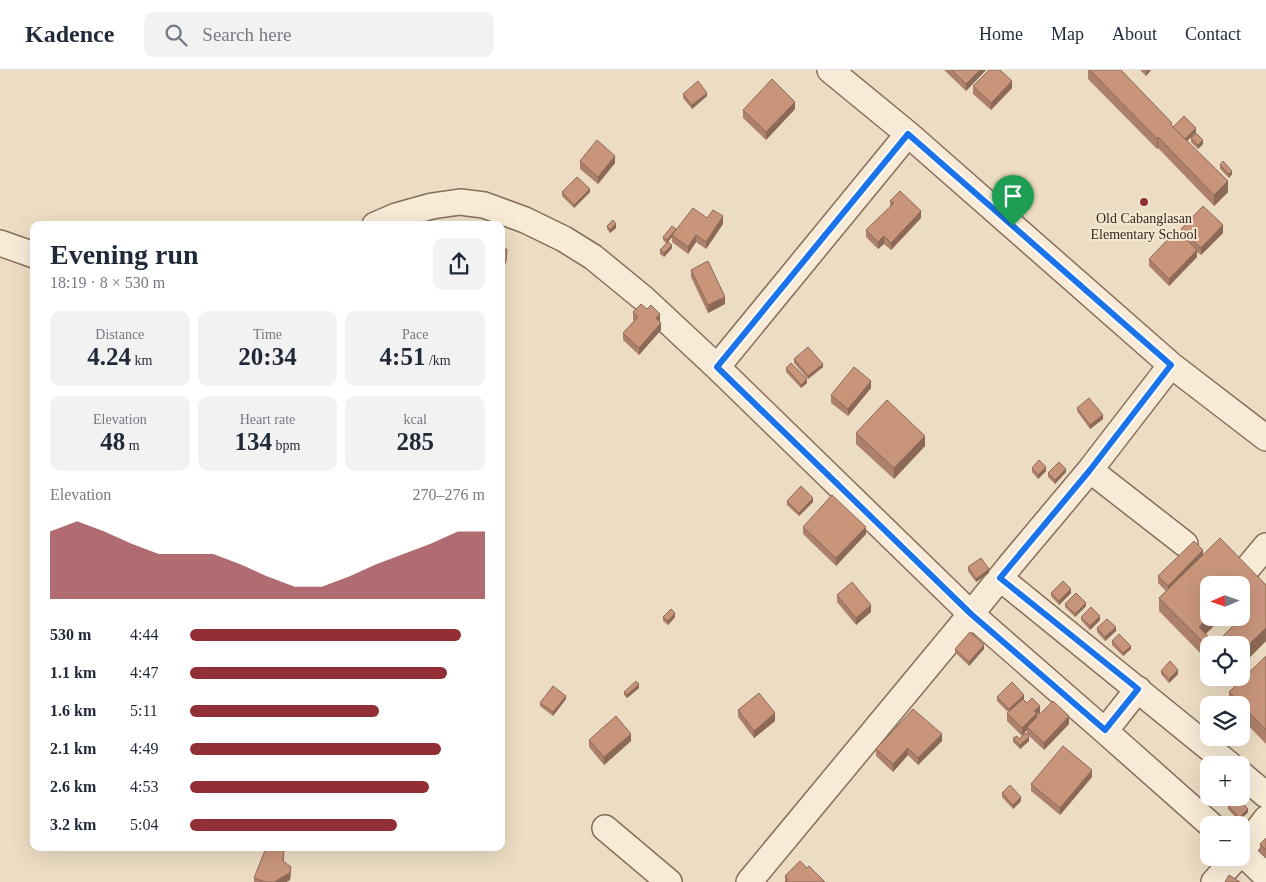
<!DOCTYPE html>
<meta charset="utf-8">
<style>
:root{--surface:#fff;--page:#f2f2f3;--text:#1f2937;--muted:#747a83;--line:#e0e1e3;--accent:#912e36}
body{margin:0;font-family:Georgia,serif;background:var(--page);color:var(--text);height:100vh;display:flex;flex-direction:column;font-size:19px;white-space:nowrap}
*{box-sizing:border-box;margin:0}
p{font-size:16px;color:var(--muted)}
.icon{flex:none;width:28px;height:28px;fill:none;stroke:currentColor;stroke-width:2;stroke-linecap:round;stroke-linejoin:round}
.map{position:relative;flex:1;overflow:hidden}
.details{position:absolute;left:30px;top:151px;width:475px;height:630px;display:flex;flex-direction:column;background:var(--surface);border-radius:10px;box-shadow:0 5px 20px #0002}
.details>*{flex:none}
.needle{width:32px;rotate:268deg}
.buttons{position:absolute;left:1200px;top:506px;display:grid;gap:10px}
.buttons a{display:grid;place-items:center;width:50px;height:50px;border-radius:10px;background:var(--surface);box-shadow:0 5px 20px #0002;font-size:25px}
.pin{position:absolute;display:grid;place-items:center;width:42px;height:42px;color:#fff;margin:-51px -21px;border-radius:50% 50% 50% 0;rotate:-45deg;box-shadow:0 0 5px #0007}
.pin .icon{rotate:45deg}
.round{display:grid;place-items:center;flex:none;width:52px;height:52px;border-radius:10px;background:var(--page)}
.head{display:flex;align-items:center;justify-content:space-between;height:85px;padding:0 20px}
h1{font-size:28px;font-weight:600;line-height:38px}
.figures{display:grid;grid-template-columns:repeat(3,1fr);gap:8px;height:85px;padding:5px 20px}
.figures div{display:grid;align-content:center;border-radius:10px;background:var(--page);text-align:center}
.figures b{font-size:25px;font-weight:600}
.figures small{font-size:14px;font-weight:400}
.figures p{font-size:14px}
.chart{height:140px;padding:10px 20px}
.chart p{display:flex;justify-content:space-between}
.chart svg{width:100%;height:90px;margin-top:5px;fill:var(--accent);opacity:.7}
ul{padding:0 20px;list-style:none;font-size:16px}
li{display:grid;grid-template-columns:80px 60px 1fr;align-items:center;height:38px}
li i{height:12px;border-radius:6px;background:var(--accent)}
header{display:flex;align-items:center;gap:30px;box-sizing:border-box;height:70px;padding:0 25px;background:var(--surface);border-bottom:1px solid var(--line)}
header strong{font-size:24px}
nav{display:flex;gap:28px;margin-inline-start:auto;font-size:18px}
.search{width:350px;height:45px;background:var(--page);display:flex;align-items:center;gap:12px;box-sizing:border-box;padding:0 18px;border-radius:10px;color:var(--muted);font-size:19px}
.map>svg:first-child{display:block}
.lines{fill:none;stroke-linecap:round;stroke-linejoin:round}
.minor-casing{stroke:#856e5b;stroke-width:28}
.minor{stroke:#f7ead6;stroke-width:25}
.wall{fill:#ac806a;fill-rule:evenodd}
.shaded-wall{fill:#8c6856}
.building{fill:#c8957b;stroke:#8c6856;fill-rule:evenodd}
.route-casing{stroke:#fff;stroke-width:10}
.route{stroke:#1a73e8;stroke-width:6}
.poi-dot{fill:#912e36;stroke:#f4e7d2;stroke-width:2}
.labels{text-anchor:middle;stroke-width:4;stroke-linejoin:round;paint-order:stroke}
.poi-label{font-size:14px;fill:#36281e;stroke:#f4e7d2}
</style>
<header>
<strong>Kadence</strong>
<div class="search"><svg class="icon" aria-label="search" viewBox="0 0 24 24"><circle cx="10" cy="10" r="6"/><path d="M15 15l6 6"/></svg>Search here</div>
<nav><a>Home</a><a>Map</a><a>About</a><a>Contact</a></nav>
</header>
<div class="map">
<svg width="1266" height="812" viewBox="0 0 1266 812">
<rect width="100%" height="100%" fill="#ecdcc3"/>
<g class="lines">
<g class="minor-casing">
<path id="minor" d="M830 0 908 64 1171 295 1266 368
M375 155 396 146 432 136 460 132 484 135 525 150 564 169 593 187 643 228 717 297 971 544 1105 661 1211 755
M0 173 34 185
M717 297 908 64
M1090 400 1185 474
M1246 500 1266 476
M1000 508 1230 695
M1105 661 1138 619
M1241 704 1266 725
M605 758 669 812
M1241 782 1266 749
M1241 782 1266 806
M749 812 971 544 1012 493 1090 400 1171 295
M1214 812 1236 788"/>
</g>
<use href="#minor" class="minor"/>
</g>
<path class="wall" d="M944 0H986L966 21Z
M1088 0H1121L1173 57 1196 62 1187 71 1228 122 1214 136 1158 78 1157 79 1088 9Z
M1140 0H1151L1146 6Z
M973 16 1012 18 991 40 973 24Z
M683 24 707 26 692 39 683 28Z
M795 39 766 70 743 48V40Z
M1191 68 1203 74 1198 79 1191 72Z
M580 91 615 93 598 114 580 99Z
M1220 95 1232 104 1229 108 1220 99Z
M562 122H590L574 138 562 126Z
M890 131 921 148 891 180 884 174 878 179 866 167V160L890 137Z
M707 148 723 154 706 179 696 172 688 184 672 172V167L668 172 672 178 664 187 660 184V180L666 173 663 170V167L676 159Z
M607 156 616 158 610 163 607 159Z
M1181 159 1223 163 1201 185 1197 182V187L1169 216 1149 196V189L1181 164Z
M501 179H507L506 194H501Z
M691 200 725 234 708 243 691 207Z
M633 242 660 251V252L661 260 639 285 623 270V263L634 251 633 250Z
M794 289 823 297 808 309 794 293Z
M786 298 807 313 801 318 786 302Z
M871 318 848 346 831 333V325Z
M1077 338 1103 349 1090 359 1077 341Z
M856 363 925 376 894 409 856 374Z
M1032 398 1046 401 1038 409 1032 402Z
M1066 402 1055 414 1048 407V403Z
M787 431 813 432 799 446 787 435Z
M803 457 866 464 836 496 803 464Z
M1203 484 1266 515V571L1241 596 1209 575V592L1159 541V528L1166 521 1158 513V506ZM1241 515V548H1229L1235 554 1215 574 1206 564 1222 548H1209Z
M968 497 989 503 976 512 968 501Z
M1051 523H1071L1059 535 1051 526Z
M837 525 871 542 856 555 837 532Z
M1065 534 1086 536 1075 547 1065 537Z
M663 547H675L668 555 663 551Z
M1081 547 1100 550 1090 560 1081 550Z
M1097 558 1116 561 1105 571 1097 562Z
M1112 571 1131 579 1123 586 1112 575Z
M955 579H984L969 596 955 582Z
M1266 586V674L1241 648V635H1229V622Z
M1161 601 1178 604 1169 613 1161 604Z
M639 618 627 628 624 625V622Z
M997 627 1024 629H1023L1027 633 1040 643 1037 645V647L1069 654 1044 680 1027 664V660L1022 666 1007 651V643L1008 642 997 631Z
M566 629 553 646 540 636V633Z
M738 640 775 651 754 668 738 647Z
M1013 668 1019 669 1029 671 1020 679 1013 672Z
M589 670 631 671 604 695 589 677Z
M942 671 918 695 908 685 893 702 876 686V679Z
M1092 707 1060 745 1031 721V714Z
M1002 723 1021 731 1013 739 1002 727Z
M1228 736 1248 742 1239 751 1228 739Z
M1266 768V787L1260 782V774Z
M284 788V792L291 804 290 810 286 812H254V808Z
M807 798 825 812H785V806Z"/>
<path class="shaded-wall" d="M980 0H986L966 21V14Z
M1148 0H1151L1146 6V2Z
M1012 11V18L991 40V33Z
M707 23V26L692 39V35Z
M795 32V39L766 70V62Z
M1196 58V62L1184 74V70Z
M1158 67V78L1157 79V69Z
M1203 70V74L1198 79V75Z
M615 86V93L598 114V107Z
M1232 101V104L1229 108V104Z
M1228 111V122L1214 136V125Z
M590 119V122L574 138V135Z
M921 141V148L891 180V173Z
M723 146V154L706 179V172Z
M616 154V158L610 163V160Z
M1223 155V163L1201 185V178Z
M676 159 672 165V167L667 173V170Z
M696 165V172L688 184V177Z
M884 166V174L878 179V172Z
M672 175V178L664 187V183Z
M1197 180V187L1169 216V209Z
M725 227V234L708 243V235Z
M660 244V251L656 255V248Z
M661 253V260L639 285V278Z
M823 294V297L808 309V306Z
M807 309V313L801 318V315Z
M871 311V318L848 346V339Z
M1103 345V349L1090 359V355Z
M925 366V376L894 409V398Z
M1046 397V401L1038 409V405Z
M1066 399V402L1055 414V410Z
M813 428V432L799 446V443Z
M866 457V464L836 496V488Z
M1203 480V487L1168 523V516Z
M989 499V503L976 512V509Z
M1071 519V523L1059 535V531Z
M1086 533V536L1075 547V544Z
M871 535V542L856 555V548Z
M675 543V547L668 555V551Z
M1100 546V550L1090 560V556Z
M1209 548H1222L1200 569 1199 557Z
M1116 557V561L1105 571V567Z
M1266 558V571L1241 596V582Z
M984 575V579L969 596V592Z
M1131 576V579L1123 586V583Z
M1178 600V604L1169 613V609Z
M639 614V618L627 628V625Z
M1024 625V629L1009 643V639Z
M566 626V629L553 646V642Z
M1040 636V643L1037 645V651L1027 657V660L1022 666V658L1034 641Z
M775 643V651L754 668V661Z
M1069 646V654L1044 680V673Z
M631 664V671L604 695V687Z
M942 664V671L918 695V688Z
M1029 667V671L1020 679V675Z
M908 678V685L893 702V694Z
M1092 700V707L1060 745V738Z
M1021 727V731L1013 739V735Z
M1248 739V742L1239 751V748Z
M291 797 290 810 286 812H275Z"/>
<path class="building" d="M952 0H980L966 14Z
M989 0H1000L1012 11 991 33 973 16Z
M1090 0H1121L1172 53 1171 55 1228 111 1214 125 1158 67 1157 69Z
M772 9 795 32 766 62 743 40Z
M698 11 707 23 692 35 683 24Z
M1184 46 1196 58 1185 69 1173 57Z
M1196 63 1203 70 1198 75 1191 68Z
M597 70 615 86 598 107 580 91Z
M1223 91 1232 101 1229 104 1220 95Z
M577 107 590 119 574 135 562 122Z
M900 121 921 141 891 173 884 166 878 172 866 160 894 133 890 131Z
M1203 136 1223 155 1201 178 1181 159Z
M693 138 707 148 713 140 723 146 706 172 696 165 688 177 672 165Z
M613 150 616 154 610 160 607 156Z
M672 156 676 159 667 170 663 167Z
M1177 160 1197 180 1169 209 1149 189Z
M668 172 672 175 664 183 660 180Z
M501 179H507L506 191H501Z
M708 191 725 227 708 235 691 200Z
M641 234 647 239 651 235 660 244 656 248 661 253 639 278 623 263 638 247 633 242Z
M808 277 823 294 808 306 794 289Z
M791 293 807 309 801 315 786 298Z
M854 297 871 311 848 339 831 325Z
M1089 328 1103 345 1090 355 1077 338Z
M887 330 925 366 894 398 856 363Z
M1039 390 1046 397 1038 405 1032 398Z
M1059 392 1066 399 1055 410 1048 403Z
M801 416 813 428 799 443 787 431Z
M832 425 866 457 836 488 803 457Z
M1220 468 1266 515V558L1241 582V575H1209V578L1159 528ZM1209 515H1241V546L1242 547 1215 574 1199 557 1209 547Z
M1194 471 1203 480 1168 516 1158 506Z
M981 488 989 499 976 509 968 497Z
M1063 511 1071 519 1059 531 1051 523Z
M852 512 871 535 856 548 837 525Z
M1076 523 1086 533 1075 544 1065 534Z
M1091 537 1100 546 1090 556 1081 547Z
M671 539 675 543 668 551 663 547Z
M1107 549 1116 557 1105 567 1097 558Z
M970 562 984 575 969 592 955 579Z
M1119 564 1131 576 1123 583 1112 571Z
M1266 586V660L1229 622Z
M1170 591 1178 600 1169 609 1161 601Z
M636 611 639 614 627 625 624 622Z
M1012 612 1024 625 1009 639 997 627Z
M553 616 566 626 553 642 540 633Z
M759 623 775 643 754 661 738 640Z
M1032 628 1040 636 1034 641 1037 643 1022 658 1007 643 1023 629 1027 633Z
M1053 631 1069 646 1044 673 1027 657Z
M913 639 942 664 918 688 908 678 893 694 876 679Z
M616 646 631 664 604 687 589 670Z
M1026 663 1029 667 1020 675 1013 668 1017 666 1019 669Z
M1063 676 1092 700 1060 738 1031 714Z
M1010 715 1021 727 1013 735 1002 723Z
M1236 728H1238L1248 739 1239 748 1228 736Z
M1266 768V780L1260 774Z
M266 778H277L284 780 283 791 291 797 290 803 282 807 275 812H265L254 808Z
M800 791 807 798 809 796 825 812H786L788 809 785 806Z
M1229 805 1240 812H1225Z"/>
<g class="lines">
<g class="route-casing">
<path id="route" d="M908 64 1171 295 1090 400 1000 508 1138 619 1105 660 971 544 717 297Z"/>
</g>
<use href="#route" class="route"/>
</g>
<circle class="poi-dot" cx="1144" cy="132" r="5"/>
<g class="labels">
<g class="poi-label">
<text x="1144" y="153">Old Cabanglasan<tspan x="1144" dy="16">Elementary School</tspan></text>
</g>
</g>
</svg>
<div class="buttons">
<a><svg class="needle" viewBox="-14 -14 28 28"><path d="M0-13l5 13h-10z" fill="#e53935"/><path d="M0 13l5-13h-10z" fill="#747a83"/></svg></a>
<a><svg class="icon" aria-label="locate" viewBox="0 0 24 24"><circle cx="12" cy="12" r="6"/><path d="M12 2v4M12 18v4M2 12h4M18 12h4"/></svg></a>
<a><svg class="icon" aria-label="layers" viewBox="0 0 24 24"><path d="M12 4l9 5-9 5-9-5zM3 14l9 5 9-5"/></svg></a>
<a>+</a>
<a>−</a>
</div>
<div class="pin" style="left:1013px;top:156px;background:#1e9e55"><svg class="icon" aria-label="arrive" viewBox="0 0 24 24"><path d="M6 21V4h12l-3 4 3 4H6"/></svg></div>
<section class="details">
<div class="head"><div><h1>Evening run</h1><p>18:19 · 8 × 530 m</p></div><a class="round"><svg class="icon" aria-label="share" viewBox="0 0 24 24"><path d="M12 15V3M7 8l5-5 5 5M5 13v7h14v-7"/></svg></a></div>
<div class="figures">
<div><p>Distance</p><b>4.24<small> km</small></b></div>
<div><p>Time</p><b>20:34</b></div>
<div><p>Pace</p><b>4:51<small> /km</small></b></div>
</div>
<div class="figures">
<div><p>Elevation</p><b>48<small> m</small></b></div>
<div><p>Heart rate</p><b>134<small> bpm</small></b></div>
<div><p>kcal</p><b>285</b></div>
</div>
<div class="chart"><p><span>Elevation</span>270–276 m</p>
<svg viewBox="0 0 160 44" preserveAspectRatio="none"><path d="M0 44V11L10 6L20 11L30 17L40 22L50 22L60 22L70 27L80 33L90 38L100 38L110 33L120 27L130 22L140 17L150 11L160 11V44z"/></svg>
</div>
<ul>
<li><b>530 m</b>4:44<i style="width:92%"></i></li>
<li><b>1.1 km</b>4:47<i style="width:87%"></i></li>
<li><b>1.6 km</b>5:11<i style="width:64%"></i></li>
<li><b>2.1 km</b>4:49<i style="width:85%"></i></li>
<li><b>2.6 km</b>4:53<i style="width:81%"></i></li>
<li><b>3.2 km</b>5:04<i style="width:70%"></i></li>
</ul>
</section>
</div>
